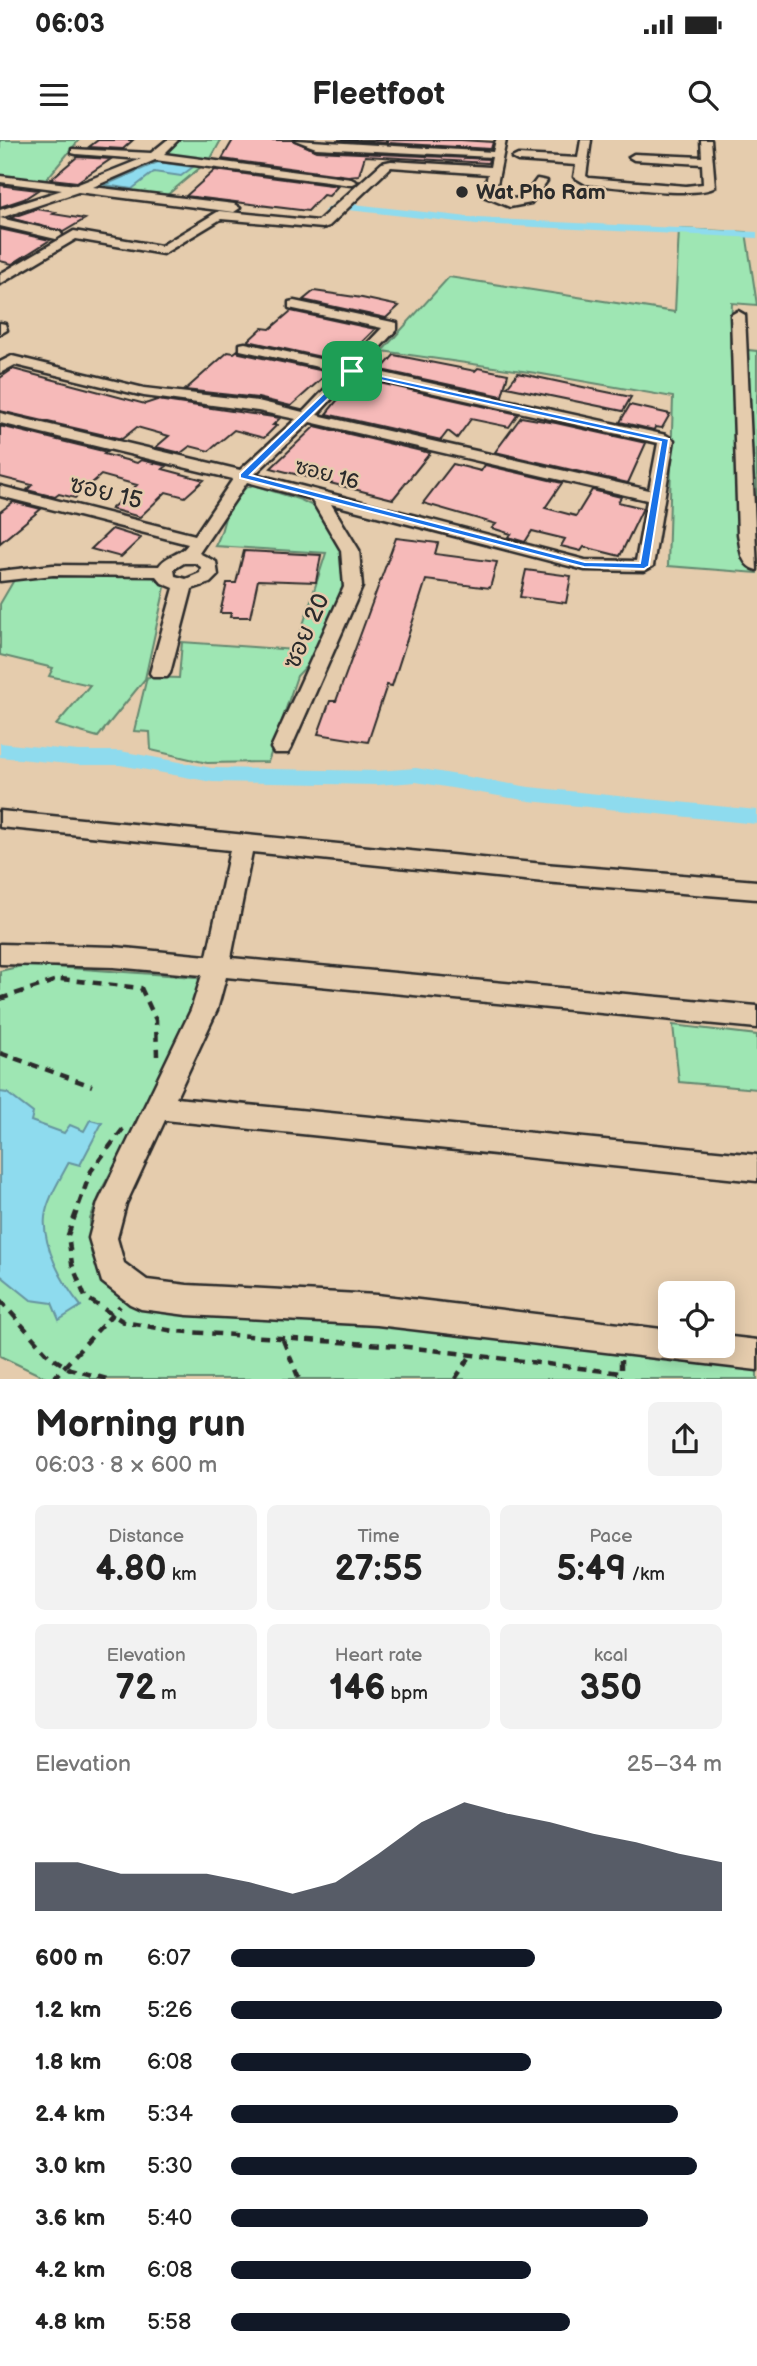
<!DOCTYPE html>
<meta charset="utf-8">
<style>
:root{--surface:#fff;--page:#f2f2f2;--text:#222;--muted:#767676;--accent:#111827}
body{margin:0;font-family:"Balsamiq Sans","Playpen Sans Thai",sans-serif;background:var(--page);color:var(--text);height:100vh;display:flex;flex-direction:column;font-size:26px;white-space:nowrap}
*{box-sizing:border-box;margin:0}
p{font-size:23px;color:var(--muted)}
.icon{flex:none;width:38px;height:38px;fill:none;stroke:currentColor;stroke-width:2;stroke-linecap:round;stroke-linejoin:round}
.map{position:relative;height:1239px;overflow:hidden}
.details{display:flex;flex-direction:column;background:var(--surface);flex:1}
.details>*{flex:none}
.controls{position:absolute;left:658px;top:1141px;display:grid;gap:14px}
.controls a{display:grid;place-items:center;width:77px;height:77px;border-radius:10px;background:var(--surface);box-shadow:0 4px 18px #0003;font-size:35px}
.pin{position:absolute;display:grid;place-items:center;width:60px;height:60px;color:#fff;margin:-30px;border-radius:14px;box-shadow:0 4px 10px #0006}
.round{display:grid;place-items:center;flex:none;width:74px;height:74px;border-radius:10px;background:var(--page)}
.head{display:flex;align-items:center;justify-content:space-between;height:119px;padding:0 35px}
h1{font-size:38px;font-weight:700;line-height:52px}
.figures{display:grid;grid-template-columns:repeat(3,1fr);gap:10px;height:119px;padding:7px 35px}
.figures div{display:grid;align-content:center;border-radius:10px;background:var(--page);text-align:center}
.figures b{font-size:35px;font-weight:700}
.figures small{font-size:19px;font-weight:400}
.figures p{font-size:19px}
.chart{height:196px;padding:14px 35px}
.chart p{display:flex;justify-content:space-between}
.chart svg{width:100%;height:126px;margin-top:7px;fill:var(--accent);opacity:.7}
ul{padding:0 35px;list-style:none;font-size:23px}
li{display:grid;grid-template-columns:112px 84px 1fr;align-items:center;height:52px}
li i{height:18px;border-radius:9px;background:var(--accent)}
.status{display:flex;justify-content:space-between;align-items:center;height:49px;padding:0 35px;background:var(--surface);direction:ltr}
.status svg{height:19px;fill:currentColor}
header{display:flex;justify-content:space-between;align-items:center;height:91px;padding:0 35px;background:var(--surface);font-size:32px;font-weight:700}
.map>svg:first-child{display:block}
.green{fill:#9ee6b3;stroke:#64886f;stroke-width:2}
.water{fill:#8edbee;stroke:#6695a0;stroke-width:2}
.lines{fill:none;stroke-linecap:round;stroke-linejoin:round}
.canal{fill:#8edbee;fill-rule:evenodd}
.building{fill:#f6bab9;stroke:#2b2b2b;stroke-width:2}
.minor-casing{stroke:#2b2b2b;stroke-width:5}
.path{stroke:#2b2b2b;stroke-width:4.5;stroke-dasharray:9 7;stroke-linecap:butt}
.minor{fill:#e5ccad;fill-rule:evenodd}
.route{fill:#1a73e8;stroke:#fff;stroke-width:2;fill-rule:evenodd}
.poi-dot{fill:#2b2b2b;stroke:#e5ccad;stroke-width:2.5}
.labels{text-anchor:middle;stroke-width:5;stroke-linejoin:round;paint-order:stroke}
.far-poi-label{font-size:21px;font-weight:bold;fill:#2b2b2b;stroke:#e5ccad;text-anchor:start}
.far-street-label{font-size:21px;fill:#2b2b2b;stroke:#e5ccad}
.street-label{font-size:24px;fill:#2b2b2b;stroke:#e5ccad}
</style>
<div class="status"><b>06:03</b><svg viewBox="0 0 49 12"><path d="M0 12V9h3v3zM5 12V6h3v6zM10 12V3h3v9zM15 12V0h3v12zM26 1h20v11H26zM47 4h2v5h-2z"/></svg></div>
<header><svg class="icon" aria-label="menu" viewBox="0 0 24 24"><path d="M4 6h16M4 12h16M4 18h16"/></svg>Fleetfoot<svg class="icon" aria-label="search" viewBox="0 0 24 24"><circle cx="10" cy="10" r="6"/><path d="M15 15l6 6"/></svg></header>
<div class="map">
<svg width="757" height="1239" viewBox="0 0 757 1239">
<rect width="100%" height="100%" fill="#e5ccad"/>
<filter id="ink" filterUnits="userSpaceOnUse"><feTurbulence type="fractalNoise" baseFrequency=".0143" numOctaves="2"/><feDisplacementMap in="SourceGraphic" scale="14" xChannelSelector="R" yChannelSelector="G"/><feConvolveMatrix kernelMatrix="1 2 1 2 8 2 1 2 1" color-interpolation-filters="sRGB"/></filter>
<g filter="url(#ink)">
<path class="green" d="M0 0H79L46 40 0 36Z
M175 0H221L209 22 158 15Z
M156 21 201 27 166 56 90 47Z
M679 89 746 92 757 165 732 163 730 208 757 211V389L753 397 757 398V433L668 426 673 257 536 233 382 211 449 137 675 172Z
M253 345 301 360 319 369 347 417 341 458 314 518 297 536 268 622 207 623 151 610 150 592 134 591 147 537 179 538 182 502 295 510 326 413 215 406C229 383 220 356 253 345Z
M87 432 153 437 165 447 145 539 98 597 56 585 90 545 49 536 53 528 0 515V464L14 440Z
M26 825 195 837 202 841 180 904 103 1047 90 1079 91 1112 103 1143 390 1183 757 1226V1239H48L0 1216V831Z
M673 885 757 895V949L679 942Z"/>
<path class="water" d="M158 22 193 27 181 36 154 32 132 49 105 45Z
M0 952 7 953 33 973 31 981 64 993 70 985 84 991 90 980 102 983 80 1025 69 1022C61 1038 47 1059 45 1077 42 1106 63 1144 81 1166L59 1180 52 1163 31 1160 0 1135Z"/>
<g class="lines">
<path class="canal" d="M336 62 477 78 757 92V98L477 84 339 69 332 75H324V71Z
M0 603 78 611H120L212 628 377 631 416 628 529 647 757 670V684L529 661 416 642 377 645 212 642 120 625H78L0 617Z"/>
</g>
<path class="building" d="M98 0H133L123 9 89 7Z
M233 0H293L316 11 489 19 488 23 365 16 359 35 348 36 222 19Z
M338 0H461L493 2 491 9Z
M77 17 111 19 77 42 51 39Z
M215 30 338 46 329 56 323 55 308 71 186 56Z
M0 45 13 47 38 50 24 59 0 67Z
M36 69 56 72 53 74 85 79 63 92 10 78Z
M0 89 50 100 12 124 0 121Z
M314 151 362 158 399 166 386 178 303 160Z
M291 171 375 189 359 205 337 203 321 217 248 201 262 188 270 189Z
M238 210 239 213 329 232 291 266 258 258 185 250 228 212 234 213Z
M394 215 475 231 478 228 508 234 502 256 381 230Z
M13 229 145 264 157 260 280 278 273 285H277L264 298 234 290 209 311 190 306 181 313 156 307 169 296 137 287 122 299 0 271V238Z
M518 233 592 249 631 257 623 271 507 247Z
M366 240 518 274 509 287 471 279 457 298 448 291 441 300 326 274 339 258 348 260Z
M630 265 670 274 662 288 655 287 654 290 620 282Z
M521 277 556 283 646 303 628 343 495 312Z
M0 286 107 312 104 314 137 323 141 320 167 326 163 329 204 340 185 357 166 352 140 377 111 369 137 345 101 335 75 358 59 354 55 357 27 350 32 345 0 337Z
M315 286 430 313 393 359 271 328Z
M453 324 481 331 485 325 562 343 545 368 576 376 592 350 621 357 618 362 643 368 620 416 584 407 581 411 561 406 565 399 532 391 525 402 508 397 511 394 492 388 496 384 423 363Z
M13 362 41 369 0 403V372Z
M112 389 141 398 121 417 91 409Z
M396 398 438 403 435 414 497 422 490 448 426 440 392 546 387 545 368 602 318 594 330 561H336Z
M244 411 321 415 316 442 258 440 250 477H230L231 473H220L227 443H236Z
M526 430 571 436 566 463 520 457Z"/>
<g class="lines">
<g class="minor-casing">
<path id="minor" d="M167 0H178L164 14 351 39 357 42 351 45 155 20 93 47 234 64 240 68 234 72 78 52 0 78V70L62 50 0 42V36L76 45 141 19 76 14 72 13V9L151 13Z
M295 0 493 12 496 0H506L495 54 511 59 523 58 537 39 547 41 531 63 510 67 483 56 488 34 391 27 329 86 323 88 221 79 163 114 76 99 0 144V134L74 91 161 106 219 71 318 81 382 23 391 21 490 27 492 17 316 8Z
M581 0H591L586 36 589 38 686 46 703 44 702 24 634 20 629 17 634 14 702 17 701 0H711L715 47C698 59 611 46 586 44L574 37 576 25 518 21 512 18 518 15 578 18Z
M0 78 60 92 62 95 56 99 0 86Z
M294 161 397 183V189L361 228 666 295 674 300 653 426 644 431 585 430 331 364 359 410 362 447 291 608 288 613H274L271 608 344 447 341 410 311 359 247 342 199 413 216 422 218 435 210 443 192 449 170 533 167 537H153L150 533 174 448 162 443 156 436 53 435 0 441V431L53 425 159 426C168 413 179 417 188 404L0 356V346L195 395 233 339 0 283V273L240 330 296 279 258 271 144 256 15 225 0 233V222L12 216 144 248 258 261 303 272 341 232 240 210V204L245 203 347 225 382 188 289 168V162ZM354 235 658 303 649 350 317 275ZM310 282 647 360 636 421 585 420 255 334ZM184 423H195L201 427 200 433 186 439 175 436 174 429Z
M738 171 745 175 757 430C740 426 741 409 738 394L731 175Z
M0 183 5 184 7 190 0 194Z
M0 671 544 724 757 741V759L544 742 252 712 231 818 757 866V888L226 837 217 870 176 958 757 1015V1041L165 980 126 1064 117 1098 124 1123 147 1140 187 1145 377 1155 670 1190V1206H723V1196L757 1200V1230L377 1185 187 1175 141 1169 130 1164 102 1142 89 1098 98 1063 191 870 202 835 114 827 0 824V804L114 807 207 816 230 710 0 687Z"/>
</g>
<path class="path" d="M0 859 60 839 141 848 156 880 157 916
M0 913 92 946
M123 989 91 1031 68 1095 72 1124 85 1157 124 1182 174 1191 399 1206 621 1233
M0 1160 49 1216 70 1229 107 1239
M283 1200 299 1239
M621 1220V1239
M53 1239 120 1166
M455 1239 471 1215"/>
<use href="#minor" class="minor"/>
</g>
</g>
<path class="route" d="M349 229 669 299 649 426 644 429 584 427 240 338V334ZM353 234 661 302 640 423 585 422 250 335Z"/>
<circle class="poi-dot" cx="462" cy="52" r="7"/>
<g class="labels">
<g class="far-poi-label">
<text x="476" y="59">Wat Pho Ram</text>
</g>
<g class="far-street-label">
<text transform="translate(327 334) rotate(15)" y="7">ซอย 16</text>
</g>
<g class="street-label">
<text transform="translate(106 352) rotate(14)" y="8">ซอย 15</text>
<text transform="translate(306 491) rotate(-66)" y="8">ซอย 20</text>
</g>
</g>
</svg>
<div class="controls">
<a><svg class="icon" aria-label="locate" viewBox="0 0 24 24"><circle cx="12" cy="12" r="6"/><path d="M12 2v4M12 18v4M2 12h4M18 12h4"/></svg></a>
</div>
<div class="pin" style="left:352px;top:231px;background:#1e9e55"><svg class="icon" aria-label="arrive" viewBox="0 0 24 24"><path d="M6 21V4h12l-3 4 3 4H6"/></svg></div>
</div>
<section class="details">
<div class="head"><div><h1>Morning run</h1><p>06:03 · 8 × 600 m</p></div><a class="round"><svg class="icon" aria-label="share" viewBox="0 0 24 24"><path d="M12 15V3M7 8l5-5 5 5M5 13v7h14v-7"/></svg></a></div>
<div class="figures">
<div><p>Distance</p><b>4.80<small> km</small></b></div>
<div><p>Time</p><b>27:55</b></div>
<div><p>Pace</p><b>5:49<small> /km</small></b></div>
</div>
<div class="figures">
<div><p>Elevation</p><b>72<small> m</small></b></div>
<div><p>Heart rate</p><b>146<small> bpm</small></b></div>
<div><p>kcal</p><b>350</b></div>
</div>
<div class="chart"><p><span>Elevation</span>25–34 m</p>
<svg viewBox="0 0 160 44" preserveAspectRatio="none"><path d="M0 44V27L10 27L20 31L30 31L40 31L50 34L60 38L70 34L80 24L90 13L100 6L110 10L120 13L130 17L140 20L150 24L160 27V44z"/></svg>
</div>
<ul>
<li><b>600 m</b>6:07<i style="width:62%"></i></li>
<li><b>1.2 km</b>5:26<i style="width:100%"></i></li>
<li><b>1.8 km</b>6:08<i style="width:61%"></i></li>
<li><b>2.4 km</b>5:34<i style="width:91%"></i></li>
<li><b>3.0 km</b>5:30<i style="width:95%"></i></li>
<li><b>3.6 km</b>5:40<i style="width:85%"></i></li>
<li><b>4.2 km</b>6:08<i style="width:61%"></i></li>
<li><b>4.8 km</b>5:58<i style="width:69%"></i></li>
</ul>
</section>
